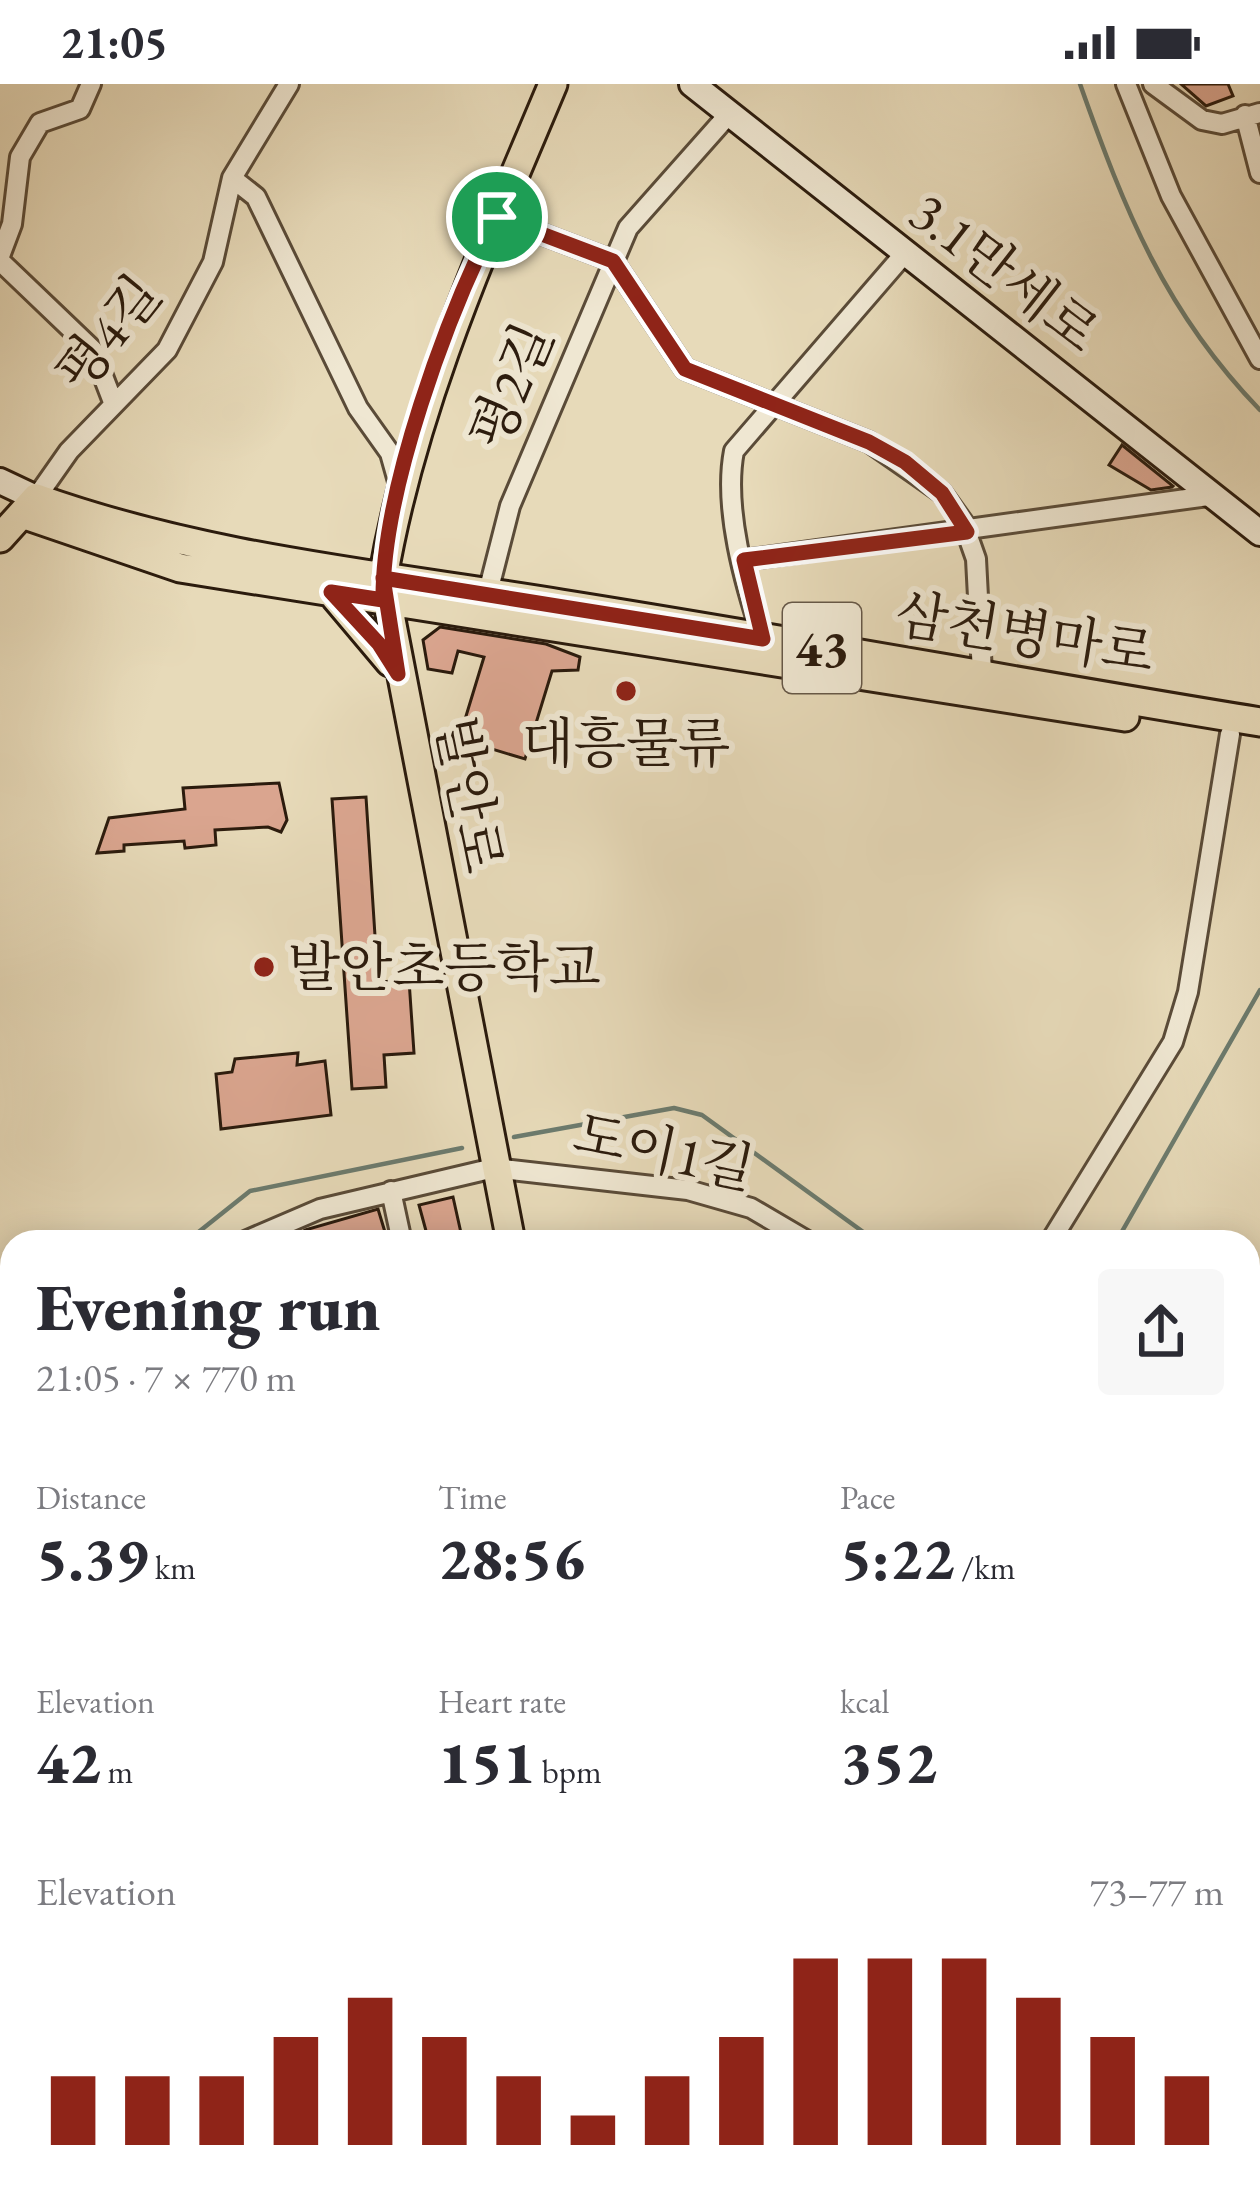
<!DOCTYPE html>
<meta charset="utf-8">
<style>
:root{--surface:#fff;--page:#f7f7f7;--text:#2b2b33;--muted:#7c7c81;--accent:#8f2418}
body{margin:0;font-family:"EB Garamond","Noto Serif KR",serif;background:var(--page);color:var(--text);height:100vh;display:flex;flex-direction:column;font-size:45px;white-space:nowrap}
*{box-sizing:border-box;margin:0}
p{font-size:39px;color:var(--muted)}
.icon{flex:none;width:66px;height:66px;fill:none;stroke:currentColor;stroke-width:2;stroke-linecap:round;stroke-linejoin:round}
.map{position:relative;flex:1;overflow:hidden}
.sheet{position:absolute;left:0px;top:1146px;width:1260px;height:975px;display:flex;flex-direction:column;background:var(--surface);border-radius:36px 36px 0 0;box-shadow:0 6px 30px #0003}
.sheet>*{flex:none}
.pin{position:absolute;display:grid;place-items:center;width:102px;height:102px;color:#fff;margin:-51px;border:6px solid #fff;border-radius:50%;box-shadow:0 3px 12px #0007}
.round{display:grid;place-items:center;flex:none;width:126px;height:126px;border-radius:12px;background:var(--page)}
.summary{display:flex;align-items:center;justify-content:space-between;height:204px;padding:0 36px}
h1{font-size:66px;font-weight:800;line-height:90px}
.figures{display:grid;grid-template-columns:repeat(3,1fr);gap:18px;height:204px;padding:12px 36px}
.figures div{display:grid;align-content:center}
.figures b{font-size:60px;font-weight:800}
.figures small{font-size:33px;font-weight:400}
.figures p{font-size:33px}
.chart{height:336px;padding:24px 36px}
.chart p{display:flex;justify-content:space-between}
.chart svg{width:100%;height:216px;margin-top:12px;stroke:var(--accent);stroke-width:6}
.status{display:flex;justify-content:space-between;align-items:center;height:84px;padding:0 60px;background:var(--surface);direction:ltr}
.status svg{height:33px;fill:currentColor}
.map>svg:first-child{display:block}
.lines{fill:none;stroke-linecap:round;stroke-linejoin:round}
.stream{stroke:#6c7b6e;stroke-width:4.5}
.building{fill:#daa58f;stroke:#2b1b0d;stroke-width:3}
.street-casing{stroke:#5a4b38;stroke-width:24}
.secondary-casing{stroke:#2b1b0d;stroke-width:30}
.primary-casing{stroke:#2b1b0d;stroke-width:33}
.street{stroke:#efe7d2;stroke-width:18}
.secondary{stroke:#efe7d2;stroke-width:24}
.primary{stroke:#e7dab9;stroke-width:27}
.route-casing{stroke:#fff;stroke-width:24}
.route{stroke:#8f2418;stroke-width:15}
.poi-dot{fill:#8f2418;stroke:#efe7d2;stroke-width:4.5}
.labels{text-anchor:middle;stroke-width:12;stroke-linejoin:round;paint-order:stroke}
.shield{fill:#efe7d2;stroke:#665848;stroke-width:3}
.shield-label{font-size:51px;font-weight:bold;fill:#2b1b0d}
.street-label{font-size:54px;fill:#2b1b0d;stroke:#efe7d2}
.poi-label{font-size:54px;fill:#2b1b0d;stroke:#efe7d2}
</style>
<div class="status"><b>21:05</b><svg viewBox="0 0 49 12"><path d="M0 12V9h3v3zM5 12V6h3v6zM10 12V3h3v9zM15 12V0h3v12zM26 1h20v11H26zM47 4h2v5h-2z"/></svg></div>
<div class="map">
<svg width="1260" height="2119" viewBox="0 0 1260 2119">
<rect width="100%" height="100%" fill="#e7dab9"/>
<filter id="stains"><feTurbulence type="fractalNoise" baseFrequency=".00167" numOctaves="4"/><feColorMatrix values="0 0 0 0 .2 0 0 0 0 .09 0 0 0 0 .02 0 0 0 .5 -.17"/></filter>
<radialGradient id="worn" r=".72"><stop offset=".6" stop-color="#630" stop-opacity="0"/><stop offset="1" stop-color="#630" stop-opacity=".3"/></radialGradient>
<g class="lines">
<path class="stream" d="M1080 0C1125 127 1165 228 1260 326
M514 1053 674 1024 702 1031 877 1158
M186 1158 250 1107 462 1064
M1116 1158 1260 906
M0 1345 12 1335"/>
</g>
<path class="building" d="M1181 0H1228L1233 12 1206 22Z
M1122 361 1173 402 1172 403 1151 406 1109 381Z
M440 543 546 560 580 573 578 586 552 587 525 675 459 655 484 573 458 567 452 589 428 585 423 556Z
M279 699 287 736 281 748 268 743 215 746 216 761 185 764 184 757 124 761V767L97 769 109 734 185 725 183 704Z
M366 713 378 898 409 896 414 969 384 971 386 1003 352 1005 332 715Z
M298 969 297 981 325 977 331 1031 221 1045 216 990 232 988 235 975Z
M453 1113 463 1158H429L419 1121Z
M378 1125 388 1158H308L305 1146Z"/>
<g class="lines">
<g class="street-casing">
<path id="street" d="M1126 0 1171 112 1260 275
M1153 0 1202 36 1222 40 1260 29
M1245 31 1260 89
M232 94 256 113 358 324 390 369 399 401
M497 133 613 177 685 285 869 358 942 409 963 438 976 475 982 589
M0 172 12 140 20 73 40 39 80 25 91 0
M0 177 93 266 113 318
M36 414 69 367 167 266 213 178 232 94 289 0
M744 476 1208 412
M488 508 510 422 628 144 729 30
M763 555C745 501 723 424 734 367L905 169
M391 1107 402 1158
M243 1158 320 1125 494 1084 688 1106 751 1124 809 1158
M1050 1158 1173 958 1188 908 1230 650
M0 1384 12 1373
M0 1432 12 1625
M1248 1627 1260 1639
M0 1777 12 1779
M4 2026 12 2054
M567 2109 568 2119
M292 2119 293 2109"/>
</g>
<g class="secondary-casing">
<path id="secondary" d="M692 0 1260 449
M0 397 36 414
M0 1633H12
M203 2109V2119"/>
</g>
<g class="primary-casing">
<path id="primary" d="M22 430 180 484 1125 633
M0 454 36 414C207 475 383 491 561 520 794 557 1027 600 1260 638
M331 508 390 578
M511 1158 383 494C413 320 485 162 553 0
M705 2109 707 2119"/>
</g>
<use href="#street" class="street"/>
<use href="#secondary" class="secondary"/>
<use href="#primary" class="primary"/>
</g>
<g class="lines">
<g class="route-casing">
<path id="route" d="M497 133C447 231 382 407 383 516L331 508 379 560 398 590 383 494 763 555 744 476 967 448 942 409 905 378 869 358 685 285 613 177 497 133"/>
</g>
<use href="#route" class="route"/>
</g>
<g class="poi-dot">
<circle cx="626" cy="607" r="12"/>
<circle cx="264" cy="883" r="12"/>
</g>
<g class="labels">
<rect class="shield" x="783" y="519" width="78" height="90" rx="9"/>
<g class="shield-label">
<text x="822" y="582">43</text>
</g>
<g class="street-label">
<text transform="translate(1005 188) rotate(38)" y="19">3.1만세로</text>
<text transform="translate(108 249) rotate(-51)" y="19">평4길</text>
<text transform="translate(511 302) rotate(-67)" y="19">평2길</text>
<text transform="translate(1025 549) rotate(9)" y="19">삼천병마로</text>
<text transform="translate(470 711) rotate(79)" y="19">발안로</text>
<text transform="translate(664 1067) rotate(12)" y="19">도이1길</text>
</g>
<g class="poi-label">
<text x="626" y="678">대흥물류</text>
<text x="288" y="902" text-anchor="start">발안초등학교</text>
</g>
</g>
<rect width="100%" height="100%" filter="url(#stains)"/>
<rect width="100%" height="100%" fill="url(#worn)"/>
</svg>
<div class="pin" style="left:497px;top:133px;background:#1e9e55"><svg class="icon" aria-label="arrive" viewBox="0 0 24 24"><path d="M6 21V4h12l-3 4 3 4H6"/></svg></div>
<section class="sheet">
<div class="summary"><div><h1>Evening run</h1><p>21:05 · 7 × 770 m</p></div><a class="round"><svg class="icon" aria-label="share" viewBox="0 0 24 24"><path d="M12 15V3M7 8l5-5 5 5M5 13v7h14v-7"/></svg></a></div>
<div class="figures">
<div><p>Distance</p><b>5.39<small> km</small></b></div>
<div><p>Time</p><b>28:56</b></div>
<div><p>Pace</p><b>5:22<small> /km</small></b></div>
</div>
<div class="figures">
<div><p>Elevation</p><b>42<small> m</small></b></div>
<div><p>Heart rate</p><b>151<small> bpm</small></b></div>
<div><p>kcal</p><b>352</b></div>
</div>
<div class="chart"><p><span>Elevation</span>73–77 m</p>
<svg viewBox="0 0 160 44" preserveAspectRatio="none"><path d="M5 44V30M15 44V30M25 44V30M35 44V22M45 44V14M55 44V22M65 44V30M75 44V38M85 44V30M95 44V22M105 44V6M115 44V6M125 44V6M135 44V14M145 44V22M155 44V30"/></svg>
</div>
</section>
</div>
